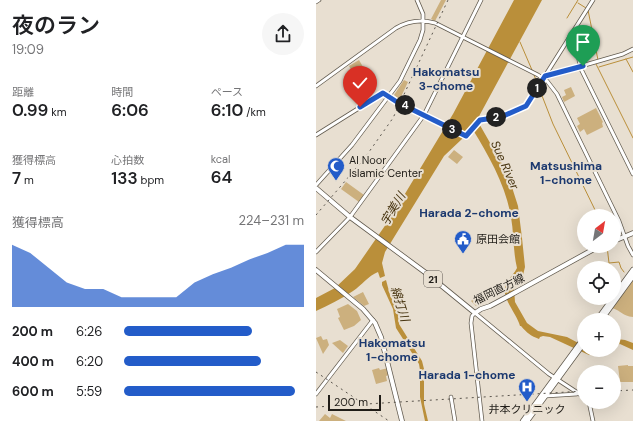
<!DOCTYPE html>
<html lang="ja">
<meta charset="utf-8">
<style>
:root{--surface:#fff;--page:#f6f6f6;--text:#202124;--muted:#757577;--accent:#235cc9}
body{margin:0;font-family:"DM Sans","Noto Sans JP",sans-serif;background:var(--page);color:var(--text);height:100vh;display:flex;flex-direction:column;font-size:15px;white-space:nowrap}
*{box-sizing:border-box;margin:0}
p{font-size:13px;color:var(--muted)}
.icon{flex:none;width:22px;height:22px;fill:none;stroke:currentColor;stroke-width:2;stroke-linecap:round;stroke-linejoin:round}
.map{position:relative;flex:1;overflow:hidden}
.panel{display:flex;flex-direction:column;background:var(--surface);width:316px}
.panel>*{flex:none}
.needle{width:26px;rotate:31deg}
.tools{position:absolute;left:261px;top:209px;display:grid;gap:8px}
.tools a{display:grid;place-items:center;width:44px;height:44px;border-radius:50%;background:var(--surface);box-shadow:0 4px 16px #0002;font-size:20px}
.scale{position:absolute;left:12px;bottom:10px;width:53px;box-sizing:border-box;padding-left:4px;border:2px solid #201d18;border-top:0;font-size:11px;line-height:14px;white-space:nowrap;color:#201d18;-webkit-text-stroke:3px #e8dfd1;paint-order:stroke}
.pin{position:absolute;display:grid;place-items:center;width:34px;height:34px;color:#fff;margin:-41px -17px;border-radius:50% 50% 50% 0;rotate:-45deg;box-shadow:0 0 4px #0007}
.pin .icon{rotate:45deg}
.km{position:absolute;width:20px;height:20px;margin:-10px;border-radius:50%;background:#222;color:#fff;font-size:11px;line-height:20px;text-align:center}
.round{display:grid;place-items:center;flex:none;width:42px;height:42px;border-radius:21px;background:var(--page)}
.overview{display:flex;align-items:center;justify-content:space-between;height:68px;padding:0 12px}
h1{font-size:22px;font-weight:600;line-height:30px}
.metrics{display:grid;grid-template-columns:repeat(3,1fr);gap:6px;height:68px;padding:4px 12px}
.metrics div{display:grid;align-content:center}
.metrics b{font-size:17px;font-weight:600}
.metrics small{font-size:11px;font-weight:400}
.metrics p{font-size:11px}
.chart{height:112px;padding:8px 12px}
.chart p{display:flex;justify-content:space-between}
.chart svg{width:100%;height:72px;margin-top:4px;fill:var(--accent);opacity:.7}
ul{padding:0 12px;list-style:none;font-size:13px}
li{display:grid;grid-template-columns:64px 48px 1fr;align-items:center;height:30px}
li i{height:10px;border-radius:5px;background:var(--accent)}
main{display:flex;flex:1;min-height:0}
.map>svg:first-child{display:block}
.green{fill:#ccb07e}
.water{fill:#ba8f3a}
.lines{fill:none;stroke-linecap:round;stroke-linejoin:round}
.stream{stroke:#ba8f3a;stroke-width:1}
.secondary-casing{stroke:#625b4f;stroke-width:4.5}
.primary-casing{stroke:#625b4f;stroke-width:5.5}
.highway-casing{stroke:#625b4f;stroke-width:6}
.secondary{stroke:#fff;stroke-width:3}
.primary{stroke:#fff;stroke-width:4}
.highway{stroke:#fff;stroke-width:4.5}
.rail{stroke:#5a554d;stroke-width:1;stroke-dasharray:2 4;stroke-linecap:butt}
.route-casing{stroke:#fff;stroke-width:8}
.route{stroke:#235cc9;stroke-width:5}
.labels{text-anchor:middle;stroke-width:4;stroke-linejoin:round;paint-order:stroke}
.shield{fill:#e8dfd1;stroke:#5c5750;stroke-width:1}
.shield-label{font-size:10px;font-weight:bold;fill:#201d18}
.poi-label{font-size:11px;fill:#201d18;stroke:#e8dfd1;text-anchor:start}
.street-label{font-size:11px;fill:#201d18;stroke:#e8dfd1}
.neighbourhood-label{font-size:12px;font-weight:bold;fill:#1c396f;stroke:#e8dfd1}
.water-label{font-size:12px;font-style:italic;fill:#483511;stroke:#e8dfd1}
</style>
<main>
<section class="panel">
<div class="overview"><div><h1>夜のラン</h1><p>19:09</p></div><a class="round"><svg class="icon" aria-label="share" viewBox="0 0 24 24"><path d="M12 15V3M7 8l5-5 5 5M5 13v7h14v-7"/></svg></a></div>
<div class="metrics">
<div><p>距離</p><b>0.99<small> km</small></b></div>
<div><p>時間</p><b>6:06</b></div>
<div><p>ペース</p><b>6:10<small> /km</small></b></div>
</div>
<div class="metrics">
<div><p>獲得標高</p><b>7<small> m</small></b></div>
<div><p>心拍数</p><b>133<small> bpm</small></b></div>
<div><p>kcal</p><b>64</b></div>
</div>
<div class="chart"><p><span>獲得標高</span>224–231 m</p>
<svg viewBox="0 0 160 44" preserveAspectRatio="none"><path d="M0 44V6L10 11L20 20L30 29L40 33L50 33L60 38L70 38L80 38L90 38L100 29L110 24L120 20L130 15L140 11L150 6L160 6V44z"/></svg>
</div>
<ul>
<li><b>200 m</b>6:26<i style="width:71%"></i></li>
<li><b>400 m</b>6:20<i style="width:76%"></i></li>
<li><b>600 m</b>5:59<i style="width:95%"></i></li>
</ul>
</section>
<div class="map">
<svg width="317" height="421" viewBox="0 0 317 421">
<rect width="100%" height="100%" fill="#e8dfd1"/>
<path class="green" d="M125 0H130L119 21 115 19Z
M43 60 54 79 44 85 33 66Z
M88 80 92 82 83 101 79 99 80 97 78 95Z
M255 87 259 96 248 102 246 97 250 95 248 90Z
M280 108 287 122 286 123 287 127 271 135 268 129 264 132 261 126 264 124 261 118Z
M138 150 147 157 141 164 132 157Z
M30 182 48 195 43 202 25 189Z
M317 279V317C306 316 306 311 296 308Z
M166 291 171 296 160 306 155 301Z
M47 292 53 304 48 306 37 297Z
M32 304 41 311 45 320 38 326 28 330 22 318 24 317 21 309Z
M5 336 7 340 11 339 13 345 7 354 0 338Z
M24 340 32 346 27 353 16 343Z
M312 365V366H317V382H304L302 366Z
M63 368 64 370 72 368 73 375 70 376 71 381 60 384 56 370Z
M9 414 14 418 16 414 30 421H3Z"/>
<path class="water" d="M198 0H226L161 120 185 162 194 181 202 206 206 238 209 267 207 275 198 289 199 302 211 323 222 331 251 337 268 346V350H295L296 351 286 356 273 355 234 337 227 336 224 337 223 339C215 336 211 333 205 326H204C201 314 184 297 190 284 193 278 198 274 201 268 197 252 198 234 195 217 190 186 173 156 157 130L154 129 146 139 128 156 69 252 66 263 69 276 64 278 62 272C52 276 46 285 37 291 25 299 13 305 0 311V298L19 288 39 269 75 217 137 114Z
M70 280 74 295 82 312 83 324 106 361 108 369V404L112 421H109L104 397V370L103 364 80 328 77 309 66 285V282Z
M301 339 309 340 317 343V350L304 344 298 346V340Z"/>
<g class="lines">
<path class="stream" d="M262 3 270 8
M272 10 282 60
M251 18 262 0
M204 42 216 70
M310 59 317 72
M280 64 317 138
M283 67 317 57
M218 75 222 85
M223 88 237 124 282 216
M291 246 293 263 303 262 305 268 308 272"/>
<g class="secondary-casing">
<path id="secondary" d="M0 2 3 0
M261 47 264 67 317 174
M229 76 262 67 307 54 317 49
M0 86 80 28C92 21 105 19 119 23L222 75 231 81 241 94 303 221 312 246 317 255
M0 135 67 93 81 102 150 136 164 119 185 117 210 106 277 0
M0 185 36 145 84 81 104 40 107 30V14L101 0
M0 252 34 217 108 115 165 0
M0 394 57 320
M229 396 261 394
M135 397 139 421
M273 402 277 421
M166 421 155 323 156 316 159 313 233 374 268 397"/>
</g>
<g class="primary-casing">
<path id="primary" d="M0 188 34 217 110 273 159 313 165 309 174 306 189 298 280 248 287 246
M298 241 317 233
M0 270 47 309 59 323 65 337 86 421"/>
</g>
<g class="highway-casing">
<path id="highway" d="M298 296 317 270
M281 320 297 298
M285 320 317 276
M207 421 268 338
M211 421 268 343"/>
</g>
<use href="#secondary" class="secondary"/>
<use href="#primary" class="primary"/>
<use href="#highway" class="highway"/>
<path class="rail" d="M0 215 48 159 77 118 132 0
M0 372 73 421
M298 391 317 390
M0 407 268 391"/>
</g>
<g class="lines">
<g class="route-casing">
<path id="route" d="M44 107 67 93 81 102 150 136 164 120 185 117 210 106 229 76 267 66"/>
</g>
<use href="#route" class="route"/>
</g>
<defs>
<g id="mosque-pin" transform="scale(0.9)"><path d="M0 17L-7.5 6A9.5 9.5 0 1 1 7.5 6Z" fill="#235cc9" stroke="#e8dfd1"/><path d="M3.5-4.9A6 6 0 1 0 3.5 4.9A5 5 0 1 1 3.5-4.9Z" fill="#fff"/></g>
<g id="civic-pin" transform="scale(0.9)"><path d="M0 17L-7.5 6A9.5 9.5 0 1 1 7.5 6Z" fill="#235cc9" stroke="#e8dfd1"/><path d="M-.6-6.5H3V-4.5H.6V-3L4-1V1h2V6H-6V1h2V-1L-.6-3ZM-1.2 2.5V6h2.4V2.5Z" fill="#fff"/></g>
<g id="hospital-pin" transform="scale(0.9)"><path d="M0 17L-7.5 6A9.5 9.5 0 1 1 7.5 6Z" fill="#235cc9" stroke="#e8dfd1"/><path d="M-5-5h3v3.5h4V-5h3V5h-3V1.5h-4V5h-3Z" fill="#fff"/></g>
</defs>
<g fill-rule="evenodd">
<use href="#mosque-pin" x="20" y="166"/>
<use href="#civic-pin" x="147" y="239"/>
<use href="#hospital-pin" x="211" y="387"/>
</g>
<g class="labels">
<rect class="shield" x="108" y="271" width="18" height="16" rx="3"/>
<g class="shield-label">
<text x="117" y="283">21</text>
</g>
<g class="poi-label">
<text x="33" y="164">Al Noor<tspan x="33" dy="13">Islamic Center</tspan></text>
<text x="160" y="243">原田会館</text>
<text x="211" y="413" text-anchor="middle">井本クリニック</text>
</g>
<g class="street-label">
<text transform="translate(183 289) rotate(-26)" y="4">福岡直方線</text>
</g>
<g class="neighbourhood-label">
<text x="130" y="76">Hakomatsu<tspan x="130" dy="14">3-chome</tspan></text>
<text x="250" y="170">Matsushima<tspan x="250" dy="14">1-chome</tspan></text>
<text x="153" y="217">Harada 2-chome</text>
<text x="76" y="347">Hakomatsu<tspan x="76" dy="14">1-chome</tspan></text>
<text x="151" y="379">Harada 1-chome</text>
</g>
<g class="water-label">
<text transform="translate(189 165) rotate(66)" y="4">Sue River</text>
<text transform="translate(77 209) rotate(-59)" y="4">宇美川</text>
<text transform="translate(84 304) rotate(72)" y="4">綿打川</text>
</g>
</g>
</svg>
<div class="tools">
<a><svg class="needle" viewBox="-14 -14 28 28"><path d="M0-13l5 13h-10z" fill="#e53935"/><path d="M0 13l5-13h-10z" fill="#757577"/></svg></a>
<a><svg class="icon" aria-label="locate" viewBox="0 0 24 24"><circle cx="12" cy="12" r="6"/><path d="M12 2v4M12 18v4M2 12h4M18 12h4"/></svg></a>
<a>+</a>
<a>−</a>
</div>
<div class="scale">200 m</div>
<div class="pin" style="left:267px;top:66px;background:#1e9e55"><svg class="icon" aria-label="arrive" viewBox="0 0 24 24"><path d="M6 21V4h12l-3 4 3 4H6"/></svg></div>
<div class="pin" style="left:44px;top:107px;background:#d93025"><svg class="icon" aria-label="check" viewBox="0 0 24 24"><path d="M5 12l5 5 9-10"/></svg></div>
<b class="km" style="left:221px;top:88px">1</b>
<b class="km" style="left:180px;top:117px">2</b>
<b class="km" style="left:136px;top:129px">3</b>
<b class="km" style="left:89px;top:105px">4</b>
</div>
</main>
